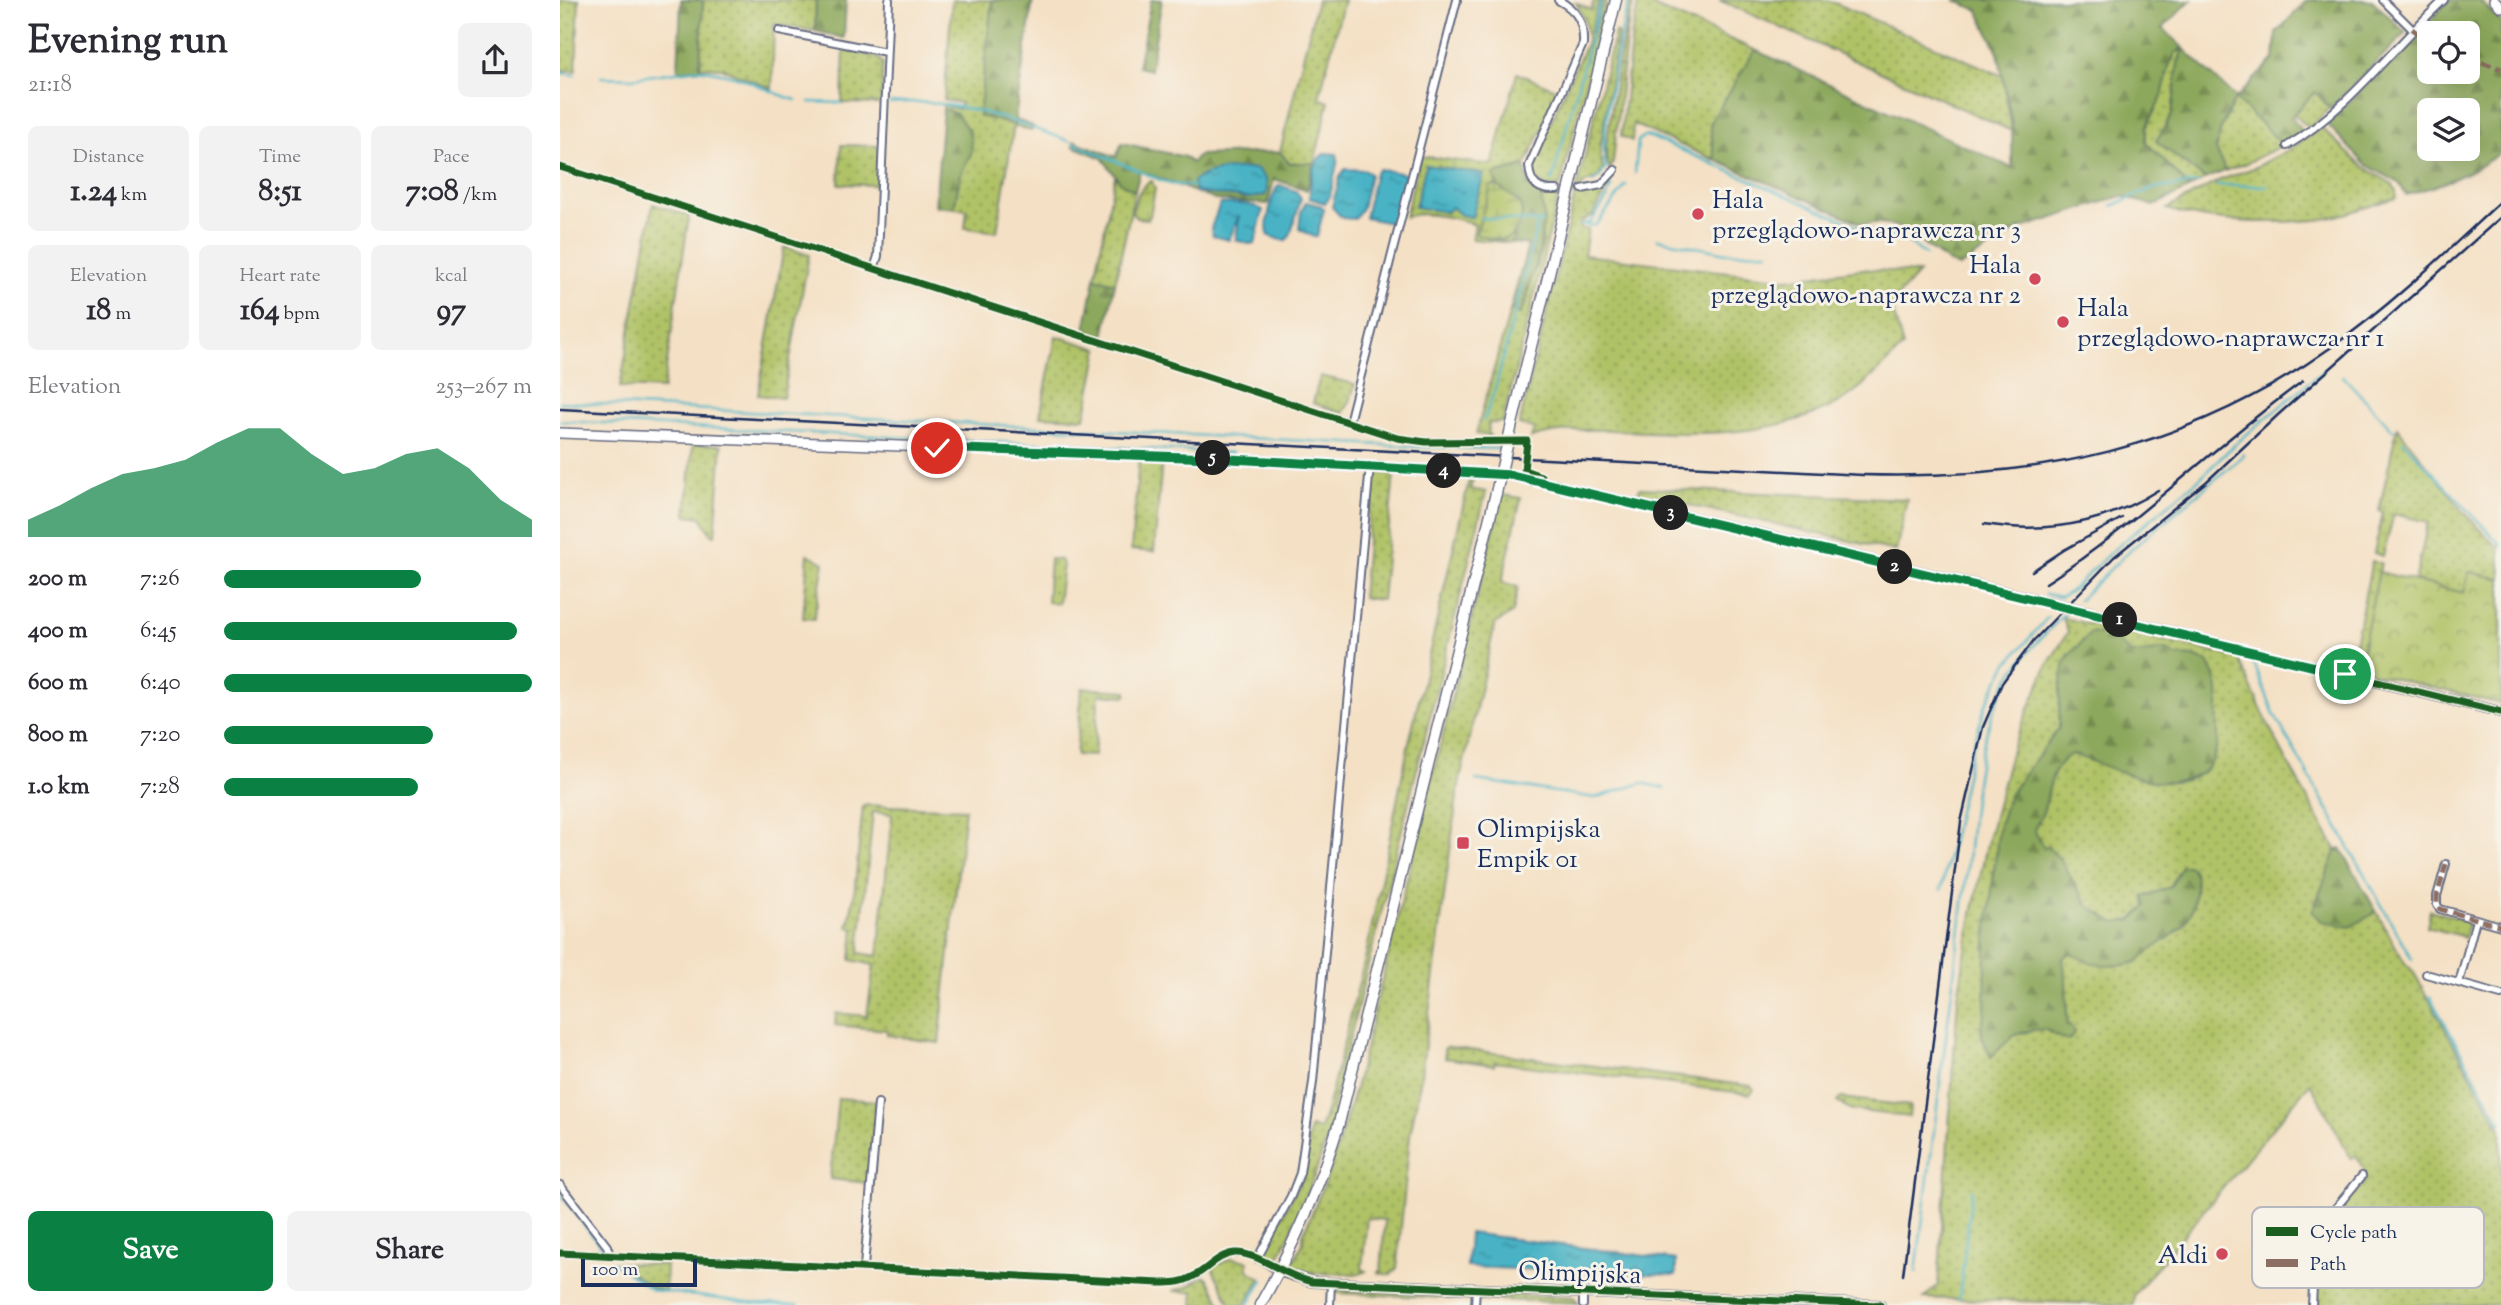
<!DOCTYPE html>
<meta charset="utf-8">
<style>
:root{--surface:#fff;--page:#f2f2f3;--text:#2b2b33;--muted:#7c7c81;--accent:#0b8043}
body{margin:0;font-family:"Sorts Mill Goudy",serif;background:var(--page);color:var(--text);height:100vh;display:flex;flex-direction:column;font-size:26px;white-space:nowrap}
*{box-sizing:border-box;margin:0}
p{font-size:23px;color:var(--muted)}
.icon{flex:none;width:38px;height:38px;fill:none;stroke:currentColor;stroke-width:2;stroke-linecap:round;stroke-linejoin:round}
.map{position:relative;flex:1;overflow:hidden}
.details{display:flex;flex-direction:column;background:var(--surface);width:560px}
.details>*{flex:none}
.fabs{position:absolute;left:1857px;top:21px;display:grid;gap:14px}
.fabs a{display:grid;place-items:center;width:63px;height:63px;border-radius:10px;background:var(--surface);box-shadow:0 7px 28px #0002;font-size:35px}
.scale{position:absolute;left:21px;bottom:18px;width:116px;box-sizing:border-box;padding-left:7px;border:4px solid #1b2f5e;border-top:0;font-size:19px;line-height:24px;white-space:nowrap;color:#1b2f5e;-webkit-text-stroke:5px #f7f3e8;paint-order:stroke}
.pin{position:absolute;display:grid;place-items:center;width:60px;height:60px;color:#fff;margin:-30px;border:4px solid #fff;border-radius:50%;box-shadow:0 2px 7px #0007}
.km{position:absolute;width:35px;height:35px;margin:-18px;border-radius:50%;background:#222;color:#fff;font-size:19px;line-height:35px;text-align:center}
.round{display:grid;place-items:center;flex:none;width:74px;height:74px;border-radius:10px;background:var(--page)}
.head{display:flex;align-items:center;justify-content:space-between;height:119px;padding:0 28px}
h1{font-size:38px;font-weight:800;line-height:52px}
.metrics{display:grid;grid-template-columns:repeat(3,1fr);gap:10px;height:119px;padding:7px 28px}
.metrics div{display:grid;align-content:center;border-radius:10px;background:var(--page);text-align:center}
.metrics b{font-size:30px;font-weight:800}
.metrics small{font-size:19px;font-weight:400}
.metrics p{font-size:19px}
.chart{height:196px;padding:14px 28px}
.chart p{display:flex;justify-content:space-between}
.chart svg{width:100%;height:126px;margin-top:7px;fill:var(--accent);opacity:.7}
.button{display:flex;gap:14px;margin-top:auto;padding:14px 28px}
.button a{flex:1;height:80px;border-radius:10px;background:var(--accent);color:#fff;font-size:28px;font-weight:800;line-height:80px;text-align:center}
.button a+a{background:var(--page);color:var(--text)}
ul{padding:0 28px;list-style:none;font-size:23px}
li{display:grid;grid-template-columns:112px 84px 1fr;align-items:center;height:52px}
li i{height:18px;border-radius:9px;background:var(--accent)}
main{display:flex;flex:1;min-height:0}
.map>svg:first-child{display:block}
.grass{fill:url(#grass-dots);stroke:#667862;stroke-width:2;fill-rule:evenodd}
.forest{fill:url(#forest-firs);stroke:#546c5c;stroke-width:2;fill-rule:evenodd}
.wetland{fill:url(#wetland-marsh);stroke:#667862;stroke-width:2}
.park{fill:url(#park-crowns);stroke:#667862;stroke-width:2}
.water{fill:url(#water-ripples);stroke:#327192;stroke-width:2}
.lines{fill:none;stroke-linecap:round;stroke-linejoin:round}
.stream{stroke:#48b3c5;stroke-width:2.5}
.street-tunnel{stroke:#c9bdb0;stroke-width:6;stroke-dasharray:6 3;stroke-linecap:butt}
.street-casing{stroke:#676d82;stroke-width:10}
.secondary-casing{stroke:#676d82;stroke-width:12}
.primary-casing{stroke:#676d82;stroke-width:13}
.street{stroke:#fff;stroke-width:6}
.secondary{stroke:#fff;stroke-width:9}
.primary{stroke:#fff;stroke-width:10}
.rail{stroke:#1b2f5e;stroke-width:2.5}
.primary-bridge-casing{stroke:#676d82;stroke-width:13;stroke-linecap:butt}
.primary-bridge{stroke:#fff;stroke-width:10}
.quiet{stroke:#8d6e63;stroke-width:5;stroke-dasharray:10 5;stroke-linecap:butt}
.cycleway-casing{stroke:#f7f3e8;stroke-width:11}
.cycleway{stroke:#1b5e20;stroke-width:7}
.route-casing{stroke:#fff;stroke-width:14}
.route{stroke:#0b8043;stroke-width:9}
.poi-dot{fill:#d1495b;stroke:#f7f3e8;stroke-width:2.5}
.labels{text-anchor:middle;stroke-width:6;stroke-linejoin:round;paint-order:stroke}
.poi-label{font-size:26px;fill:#1b2f5e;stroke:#f7f3e8;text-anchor:start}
.street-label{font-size:26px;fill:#1b2f5e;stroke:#f7f3e8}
.key{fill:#f7f3e8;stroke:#b5b8bf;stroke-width:2}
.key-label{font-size:19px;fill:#1b2f5e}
</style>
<main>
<section class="details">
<div class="head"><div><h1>Evening run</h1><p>21:18</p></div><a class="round"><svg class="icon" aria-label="share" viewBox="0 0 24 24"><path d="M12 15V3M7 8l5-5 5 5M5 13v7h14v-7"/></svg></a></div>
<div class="metrics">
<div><p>Distance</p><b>1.24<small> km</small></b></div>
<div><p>Time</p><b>8:51</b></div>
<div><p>Pace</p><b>7:08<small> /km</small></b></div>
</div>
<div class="metrics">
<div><p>Elevation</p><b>18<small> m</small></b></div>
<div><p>Heart rate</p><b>164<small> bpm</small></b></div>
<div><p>kcal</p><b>97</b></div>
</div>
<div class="chart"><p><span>Elevation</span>253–267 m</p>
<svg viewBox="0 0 160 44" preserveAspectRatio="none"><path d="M0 44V38L10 33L20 27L30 22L40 20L50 17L60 11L70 6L80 6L90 15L100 22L110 20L120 15L130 13L140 20L150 31L160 38V44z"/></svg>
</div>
<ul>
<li><b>200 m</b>7:26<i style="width:64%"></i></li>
<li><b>400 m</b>6:45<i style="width:95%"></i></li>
<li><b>600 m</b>6:40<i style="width:100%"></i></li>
<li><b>800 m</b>7:20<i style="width:68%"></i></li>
<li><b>1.0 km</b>7:28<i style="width:63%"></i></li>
</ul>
<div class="button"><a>Save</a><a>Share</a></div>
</section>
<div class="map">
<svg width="1941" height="1305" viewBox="0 0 1941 1305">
<defs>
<pattern id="grass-dots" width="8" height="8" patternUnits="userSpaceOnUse" patternTransform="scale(1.75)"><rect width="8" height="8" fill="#b0c266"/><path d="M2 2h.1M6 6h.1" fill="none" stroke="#8e9e57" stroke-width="1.8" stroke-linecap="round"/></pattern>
<pattern id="forest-firs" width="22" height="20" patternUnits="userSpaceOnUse" patternTransform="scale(1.75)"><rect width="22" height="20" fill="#8ca85b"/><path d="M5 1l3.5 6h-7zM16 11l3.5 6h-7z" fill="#72894e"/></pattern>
<pattern id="wetland-marsh" width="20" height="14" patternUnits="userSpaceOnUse" patternTransform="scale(1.75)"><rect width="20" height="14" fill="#b0c266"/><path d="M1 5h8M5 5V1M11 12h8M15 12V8" fill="none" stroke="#8e9e57"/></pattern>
<pattern id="park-crowns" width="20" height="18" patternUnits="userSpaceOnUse" patternTransform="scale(1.75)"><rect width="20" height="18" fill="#b0c266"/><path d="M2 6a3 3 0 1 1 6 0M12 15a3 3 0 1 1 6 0" fill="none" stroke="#8e9e57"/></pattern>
<pattern id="water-ripples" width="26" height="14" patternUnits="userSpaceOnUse" patternTransform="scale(1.75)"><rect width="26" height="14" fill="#48b3c5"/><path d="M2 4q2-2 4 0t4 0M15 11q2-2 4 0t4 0" fill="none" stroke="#3b92a3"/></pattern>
</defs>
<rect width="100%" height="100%" fill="#f7f3e8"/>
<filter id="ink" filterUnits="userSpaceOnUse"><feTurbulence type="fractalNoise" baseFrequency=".0143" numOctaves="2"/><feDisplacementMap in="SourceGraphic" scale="14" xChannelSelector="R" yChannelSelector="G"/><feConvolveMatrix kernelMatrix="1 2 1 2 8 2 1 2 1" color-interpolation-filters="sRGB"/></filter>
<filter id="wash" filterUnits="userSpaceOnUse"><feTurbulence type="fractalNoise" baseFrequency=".00686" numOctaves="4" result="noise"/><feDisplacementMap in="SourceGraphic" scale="28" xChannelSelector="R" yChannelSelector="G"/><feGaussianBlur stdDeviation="1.57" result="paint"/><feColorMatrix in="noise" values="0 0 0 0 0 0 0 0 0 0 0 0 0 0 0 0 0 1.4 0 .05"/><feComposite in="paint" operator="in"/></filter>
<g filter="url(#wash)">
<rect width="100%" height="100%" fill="#f4e0c4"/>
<path class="grass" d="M0 0H19L16 71 0 70Z
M143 0H256L255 31 214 24 212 89 162 68 140 67Z
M392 0H432L419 116 454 124V119L473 126 471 131 454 125 437 232 405 228 407 210 394 208 400 176 411 151 383 109V105L399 109 401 103 384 100Z
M757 0H784L759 98 769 102 754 163 729 164 720 152Z
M1034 0H1039L1030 33 1033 35 1043 0H1047L1000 187H984L974 176 973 161 1027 42C1028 27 1023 16 1016 3L1031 10Z
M1071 0H1074L1067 30 1053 162 1050 171 1046 157V146L1059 59Z
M1079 0 1195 50 1150 124 1155 160 1073 124 1072 141 1061 136 1072 33Z
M1159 0H1268L1443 76 1452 131Z
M1055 32 1058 34 1040 151 1043 171 1039 177 1022 185 1021 191 1039 190 1047 184 1049 185 1033 215 1022 221 1020 226 1022 229H1028L1024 255 1227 279 1301 269 1359 273 1333 302V311L1343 347C1322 367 1301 391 1274 405 1218 434 1149 435 1087 432 1047 430 1010 426 971 438L974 428 959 425Z
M1623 48 1618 63 1612 115 1605 125 1621 161 1645 179 1630 188 1586 142V128L1602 96 1609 66 1615 53Z
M284 50 317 57 323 63 321 104 282 103Z
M957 73 1000 91 965 166 934 174 941 191 953 196 961 220 957 223 952 243 912 239 915 225C899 218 860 210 845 217L860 156 932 165Z
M1756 91 1770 108 1749 128 1733 114Z
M1675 98 1723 145 1685 164 1665 171 1656 150 1661 128Z
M1760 129H1763L1801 165 1832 184 1836 191V198C1811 205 1783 217 1757 220 1713 224 1649 223 1607 209L1660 180 1696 167 1732 148Z
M281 145 319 146 317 185 279 184Z
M555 176 561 183 575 191 555 283 535 278Z
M982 194H999L943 422 929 423 928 433 930 436 916 434 950 311 960 313 966 303 972 275 976 268 982 246Z
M93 204 129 216 103 389 60 387Z
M224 247 249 255 223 398 198 395Z
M496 336 539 349 525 418 480 416Z
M760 376 795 384 790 402 783 413 753 403Z
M1837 427 1905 513 1935 545 1940 546C1938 558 1941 567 1941 579L1909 572 1904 593 1855 581 1868 522 1834 514 1823 556 1814 553 1823 512 1819 511Z
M133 444 162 445 155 535 151 534 141 517 126 515Z
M579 460 602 461 594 552 571 550Z
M816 472 834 474 822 600 802 598 813 475Z
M909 480H913L910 489 926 492 772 1110 775 1113C760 1164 741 1213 717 1261L711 1263 703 1258 704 1251 743 1176 750 1127 760 1129 768 1105 806 955 848 747Z
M1080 488 1347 499 1336 551 1078 494Z
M942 495 961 498 942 582 958 587 953 612 935 624 898 789 860 1083 850 1135 837 1268 830 1275 818 1273V1271H821L825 1220 807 1218 802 1269 806 1271 800 1274 750 1273 749 1276C740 1275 735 1274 731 1266L743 1243V1235L771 1167 795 1089Z
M248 554 264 563 254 619 243 618Z
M490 559 500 560 503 564 498 603 487 602Z
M1812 561 1821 563 1798 670 1790 667Z
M1503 618 1679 658C1714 747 1766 830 1813 914L1816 911 1845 963 1853 971 1941 1129V1305H1756L1759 1240 1763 1229 1806 1180 1803 1166 1796 1156 1791 1158 1750 1083 1574 1295 1573 1305 1364 1298 1378 1285 1398 997 1412 914 1429 835 1453 746 1487 666 1508 632Z
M522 688 567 691 566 696 539 694 534 756 516 755Z
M303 805 405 809 379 1043 327 1035V1030L275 1025 276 1013 307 1016 314 965 291 960 294 929 288 927 294 896ZM313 812 332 814 318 956 299 953Z
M1870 910 1904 920 1908 926 1905 937 1867 927Z
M887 1047 1191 1086 1194 1089 1190 1094 935 1062 934 1065 885 1058 884 1049Z
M278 1098 316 1101 308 1183 270 1179Z
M1281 1098 1350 1106 1349 1117 1292 1110 1277 1102Z
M671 1258 688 1261V1270L701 1278 685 1305H671L653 1270 654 1266Z
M57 1263 106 1265 105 1291 93 1288Z
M643 1277H647L662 1305H633L634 1292 613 1291 627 1287Z
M781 1289 904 1294 910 1299 774 1293Z
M927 1294 1013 1297 1019 1303 919 1299Z"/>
<path class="forest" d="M121 0H143L140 69 118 71Z
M256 0H286L284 38 255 31Z
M432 0H473L454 125 419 116Z
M591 0H602L590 70 578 67Z
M1394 0H1631L1603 28 1623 48 1615 53 1609 66 1602 96 1586 128V142L1630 188 1594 206 1562 196 1459 229 1399 267C1360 251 1352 217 1303 224L1155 160 1150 124 1195 50 1452 168V124L1438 52 1418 10Z
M1747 0H1812L1846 33 1770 108 1755 92 1731 117 1743 132 1723 145 1675 99 1661 128 1656 149 1665 171 1645 179 1596 141 1612 115 1618 63 1624 49 1676 98 1714 59 1716 33Z
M1890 0H1919L1941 22V152C1912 174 1880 185 1846 195L1839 183 1805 164 1767 124ZM1869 33H1908V72H1869ZM1869 110H1908V149H1869Z
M383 109 397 114 410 133 412 151 400 176 394 208 375 206Z
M514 141 556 157 562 143 625 157 631 163 640 155 720 152 729 163H754L747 190 714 179 708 204 656 200 580 171 575 191 561 183 542 158 513 146Z
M965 166C967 181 969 187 982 194 980 206 988 220 981 230 982 247 979 259 972 275 967 287 967 301 960 314L950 311 968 245 952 243 957 223 961 220C967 189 936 201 934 174Z
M535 278 555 283 544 337 525 330Z
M1531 632 1551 636 1572 654 1606 650 1616 656 1636 657 1648 662C1664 690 1656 700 1658 730 1659 747 1653 769 1637 776 1594 795 1552 766 1511 754 1488 770 1491 786 1484 809 1482 817 1477 822 1474 830L1484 848 1488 847 1500 859 1528 906 1556 923 1572 920 1586 906 1583 897 1610 887 1622 866H1630C1637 874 1636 882 1635 892 1632 927 1617 932 1591 950 1585 954 1581 961 1574 963 1552 969 1529 965 1511 953L1503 958 1506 981 1507 1022 1515 1032 1510 1039 1505 1040 1484 1029 1468 1031 1453 1036 1431 1057 1422 1037 1421 1026 1425 1014 1426 942 1439 826 1449 795 1499 728 1500 687 1506 659Z
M1781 848 1816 911 1813 914 1790 927 1762 921 1752 912 1777 849Z"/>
<path class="wetland" d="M592 181 595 189 590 216 588 219 576 218 572 212C576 200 579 185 592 181Z
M935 185C948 195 965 199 961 220 957 225 957 231 952 235 944 244 928 237 917 235L916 233 931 186Z"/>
<path class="park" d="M1819 572 1904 593 1909 572 1941 579V704L1798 670Z"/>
<path class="water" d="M765 153 777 154 778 159 770 196 765 203 749 198C752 182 749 163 765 153Z
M866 165 924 174 912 217 901 215 892 207 886 212 855 207Z
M697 169 706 180 707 192 705 195 690 198 641 193 635 191 633 181C651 168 676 168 697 169Z
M785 169 804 170 810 174 802 208 794 219 782 218 772 207 780 177Z
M819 169 845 174 834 222 831 223 805 218 815 173Z
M719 185 736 191 741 198 730 236 725 241 709 236C704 227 712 192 719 185Z
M746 202 761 206 764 209 757 236 754 237 739 229 741 212Z
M660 204C674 203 691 203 703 210L695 243 689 244 676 240 679 215 669 240 653 236 651 228Z
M909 1233 1116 1260V1275L907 1267Z"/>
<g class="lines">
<path class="stream" d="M0 73 15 75
M41 77 72 78 138 69C152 71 169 74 183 79 201 86 217 95 236 100
M250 102 281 103
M330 103C392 97 452 120 509 141
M513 143 610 184 633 186
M1075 173 1078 141 1084 136 1091 137 1299 227 1346 241 1366 255
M992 181 1041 0
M1033 182 1039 178 1046 167C1037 143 1061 30 1069 0
M1657 185 1707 186
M1552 206 1591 189 1638 183
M920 218 982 222
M1021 224 1033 226 1037 224 1066 185
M1024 224 1030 223 1047 198 1051 186
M1097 239 1166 253 1208 252
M1783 376 1834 431
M0 402 861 447 944 449
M924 420 935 389 978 222
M0 421 673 453
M1843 441 1941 545
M1485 594 1500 597 1510 592 1552 551 1637 481 1674 445 1764 370
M1519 600 1569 551 1684 455 1683 454
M1694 664 1714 714 1852 959
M916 780 1035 798 1082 783 1104 788
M1381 890 1411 753 1426 704 1447 664 1488 617
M1870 997 1941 1123
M0 1194 41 1247
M52 1262 92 1290 198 1304 238 1305
M1356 1272 1407 872C1413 809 1415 741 1446 684 1461 657 1483 635 1505 614
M1399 1299 1412 1190
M688 1305 703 1280"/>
</g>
</g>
<g filter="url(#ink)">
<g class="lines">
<path class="street-tunnel" d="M997 190 1022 189"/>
<g class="street-casing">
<path id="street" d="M1823 0 1852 29
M219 31 326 52
M1727 146C1788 110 1832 48 1884 0
M0 167 837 438 866 442 967 441
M1022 189 1041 185 1055 170
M997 190C979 191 970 185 969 166L1023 44C1024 22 1017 10 998 0
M314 269 318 256 329 0
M789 422 897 0
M1886 864 1877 896V905L1880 909 1941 926
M1866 974 1941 995
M1899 983 1916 920
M0 1185 47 1246 50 1255
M0 1253 600 1283C611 1283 622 1283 632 1278 650 1268 662 1249 685 1254 697 1256 709 1265 719 1271
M697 1259 731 1196 740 1173 753 1082 810 466
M304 1267 318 1103
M770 1305 771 1283
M915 1305 916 1288
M1023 1305V1293
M1752 1305 1756 1232 1802 1176"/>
</g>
<g class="secondary-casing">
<path id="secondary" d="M1934 0 1941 7
M0 433 652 458 951 475 1505 606 1941 712
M719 1271 752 1282 1320 1305"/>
</g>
<g class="primary-casing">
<path id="primary" d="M952 424 1056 0
M700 1305C733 1247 760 1186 779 1123L936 493"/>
</g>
<use href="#street" class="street"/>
<use href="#secondary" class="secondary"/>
<use href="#primary" class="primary"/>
<path class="rail" d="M0 409 1303 475C1478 480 1628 450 1773 346 1833 304 1887 251 1941 201
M1424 524C1487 534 1545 524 1598 490
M1472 571 1504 550 1562 518
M1486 583C1578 524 1654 445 1743 381
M1343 1275 1401 822 1423 727 1442 683 1474 640 1554 557 1646 482 1719 414 1941 217"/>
<g class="primary-bridge-casing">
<path id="primary-bridge" d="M936 493 952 424"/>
</g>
<use href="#primary-bridge" class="primary-bridge"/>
<path class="quiet" d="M1852 29 1869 43
M1908 57 1941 69
M1886 864 1877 896V905L1880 909 1941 926"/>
<g class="cycleway-casing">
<path id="cycleway" d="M0 167 837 438 866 442 967 441 964 470 981 476 979 482 1505 606 1941 712
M0 1253 600 1283C611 1283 622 1283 632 1277 647 1270 658 1254 675 1253 697 1252 726 1277 752 1282L1320 1305"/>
</g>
<use href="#cycleway" class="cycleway"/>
</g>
</g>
<g class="lines" filter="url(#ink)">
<g class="route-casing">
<path id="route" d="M377 448 652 458 951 475 1785 674"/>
</g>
<use href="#route" class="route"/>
</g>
<g class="poi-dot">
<circle cx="1138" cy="214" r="7"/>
<circle cx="1475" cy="279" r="7"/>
<circle cx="1503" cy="322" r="7"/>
<rect x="896" y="836" width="14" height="14" rx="3.5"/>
<circle cx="1662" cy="1254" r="7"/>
</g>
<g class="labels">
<g class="poi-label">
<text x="1152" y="208">Hala<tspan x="1152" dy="30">przeglądowo-naprawcza nr 3</tspan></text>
<text x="1461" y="273" text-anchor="end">Hala<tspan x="1461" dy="30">przeglądowo-naprawcza nr 2</tspan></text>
<text x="1517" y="316">Hala<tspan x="1517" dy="30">przeglądowo-naprawcza nr 1</tspan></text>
<text x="917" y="837">Olimpijska<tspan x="917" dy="30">Empik 01</tspan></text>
<text x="1648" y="1263" text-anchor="end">Aldi</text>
</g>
<g class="street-label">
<text transform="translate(1020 1272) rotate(2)" y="9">Olimpijska</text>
</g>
</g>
<rect x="1692" y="1207" width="232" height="81" rx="10" class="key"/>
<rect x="1706" y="1227" width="32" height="9" fill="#1b5e20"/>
<rect x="1706" y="1259" width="32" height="8" fill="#8d6e63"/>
<g class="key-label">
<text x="1750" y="1238">Cycle path</text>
<text x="1750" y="1270">Path</text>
</g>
</svg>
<div class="fabs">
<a><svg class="icon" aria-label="locate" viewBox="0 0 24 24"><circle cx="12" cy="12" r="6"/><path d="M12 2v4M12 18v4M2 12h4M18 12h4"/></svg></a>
<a><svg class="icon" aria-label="layers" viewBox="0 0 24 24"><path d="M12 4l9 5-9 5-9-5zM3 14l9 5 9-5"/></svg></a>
</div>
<div class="scale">100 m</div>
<div class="pin" style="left:1785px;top:674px;background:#1e9e55"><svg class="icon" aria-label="arrive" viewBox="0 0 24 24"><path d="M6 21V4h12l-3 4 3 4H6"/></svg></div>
<div class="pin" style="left:377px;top:448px;background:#d93025"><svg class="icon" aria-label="check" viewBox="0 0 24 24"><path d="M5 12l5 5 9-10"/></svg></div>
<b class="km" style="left:1560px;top:620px">1</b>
<b class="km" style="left:1335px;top:567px">2</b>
<b class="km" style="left:1111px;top:513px">3</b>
<b class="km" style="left:884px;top:471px">4</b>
<b class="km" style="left:653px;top:458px">5</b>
</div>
</main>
